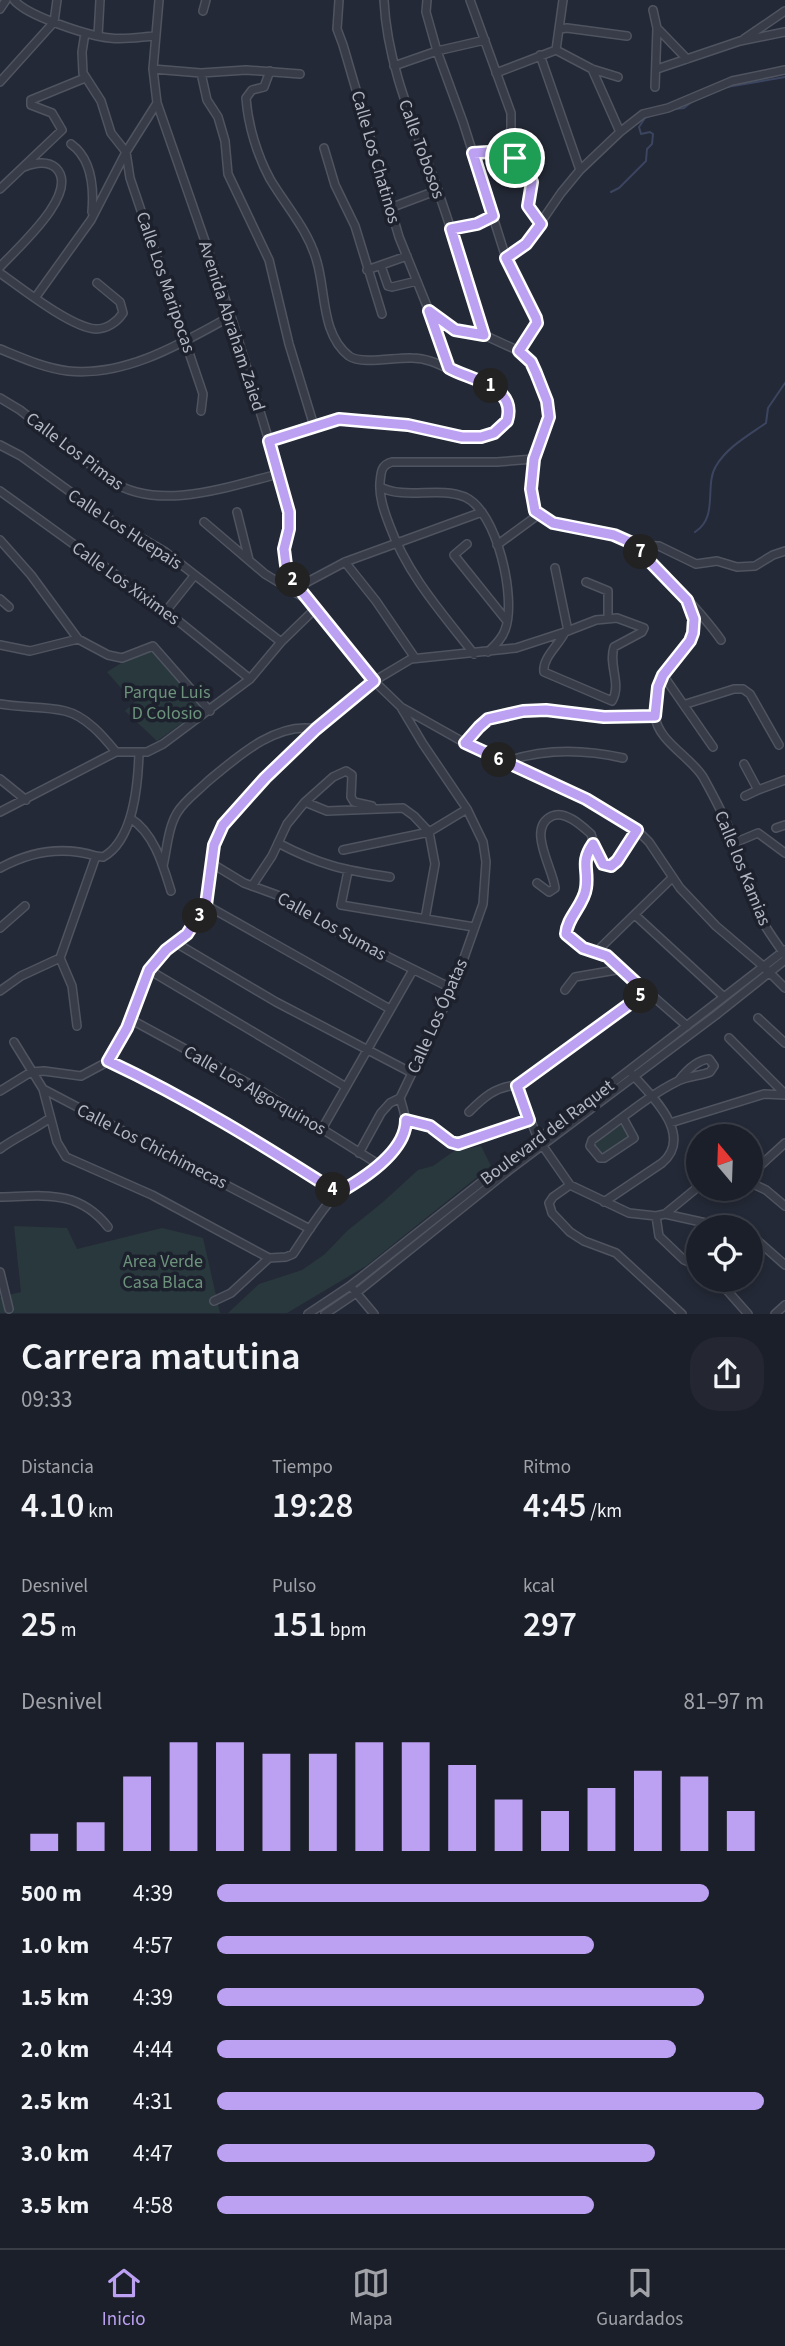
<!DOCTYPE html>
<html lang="es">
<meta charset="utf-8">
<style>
:root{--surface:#1b1f29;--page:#242731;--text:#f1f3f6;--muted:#a0a2a8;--line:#393d46;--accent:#bca0f2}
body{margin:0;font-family:"Source Sans 3",sans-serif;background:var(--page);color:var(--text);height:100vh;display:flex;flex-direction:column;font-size:26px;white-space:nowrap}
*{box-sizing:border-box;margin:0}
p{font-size:23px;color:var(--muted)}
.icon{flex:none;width:38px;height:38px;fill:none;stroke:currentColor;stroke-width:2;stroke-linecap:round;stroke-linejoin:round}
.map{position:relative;height:1314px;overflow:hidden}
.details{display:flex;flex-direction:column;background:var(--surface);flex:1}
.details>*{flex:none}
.needle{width:46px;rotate:341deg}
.tools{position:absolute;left:686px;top:1124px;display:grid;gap:14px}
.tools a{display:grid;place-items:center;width:77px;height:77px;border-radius:50%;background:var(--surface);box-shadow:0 4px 10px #0003,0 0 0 2px var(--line);font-size:35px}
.pin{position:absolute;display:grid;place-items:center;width:60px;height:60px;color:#fff;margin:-30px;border:4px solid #fff;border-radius:50%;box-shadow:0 2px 7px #0007}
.km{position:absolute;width:35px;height:35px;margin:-18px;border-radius:50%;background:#222;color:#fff;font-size:19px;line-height:35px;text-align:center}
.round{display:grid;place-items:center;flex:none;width:74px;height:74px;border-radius:28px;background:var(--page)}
.summary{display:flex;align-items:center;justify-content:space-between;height:119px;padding:0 21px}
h1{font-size:38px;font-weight:600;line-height:52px}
.stats{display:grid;grid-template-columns:repeat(3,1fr);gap:10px;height:119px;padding:7px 21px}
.stats div{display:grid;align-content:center}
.stats b{font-size:35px;font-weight:600}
.stats small{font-size:19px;font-weight:400}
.stats p{font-size:19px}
.chart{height:196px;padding:14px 21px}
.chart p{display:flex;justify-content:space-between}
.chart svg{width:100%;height:126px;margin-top:7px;stroke:var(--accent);stroke-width:6}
ul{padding:0 21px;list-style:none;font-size:23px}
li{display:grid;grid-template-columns:112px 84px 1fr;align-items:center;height:52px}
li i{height:18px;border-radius:9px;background:var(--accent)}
.dock{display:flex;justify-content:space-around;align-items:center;height:98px;border-top:2px solid var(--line);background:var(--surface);font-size:19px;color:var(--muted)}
.dock a{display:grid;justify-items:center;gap:4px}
.dock .active{color:var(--accent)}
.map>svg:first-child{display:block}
.green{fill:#29383c}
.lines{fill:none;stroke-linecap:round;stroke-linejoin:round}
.stream{stroke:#3b455f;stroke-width:2}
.minor-casing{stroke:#4f5460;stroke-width:10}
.minor{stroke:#373c48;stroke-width:7}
.route-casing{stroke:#fff;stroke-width:14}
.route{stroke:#bca0f2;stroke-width:9}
.labels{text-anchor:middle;stroke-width:7;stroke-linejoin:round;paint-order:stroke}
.street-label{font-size:18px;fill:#b2b7c4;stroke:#1d212d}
.park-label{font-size:18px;fill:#6c927b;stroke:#1d212d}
</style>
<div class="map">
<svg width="785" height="1314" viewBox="0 0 785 1314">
<rect width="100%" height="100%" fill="#242937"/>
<path class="green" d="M152 648 205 707 157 741 125 711 142 695 135 689 128 696 107 672 129 658Z
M622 1124 631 1134 629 1141 601 1157 593 1145Z
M481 1146 491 1166 366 1266 287 1313H228L259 1284 302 1270 325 1254 347 1231 383 1202 418 1170 433 1166 454 1151Z
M14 1226 67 1228 77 1249 162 1228 203 1238 220 1313H0V1297L21 1292Z"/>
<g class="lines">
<path class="stream" d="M727 87 785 77
M674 109 684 108 694 100
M611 192 619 188 646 161 647 149 652 144 653 134 650 132 641 134 639 127 645 118 652 115
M695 532C719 517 704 485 716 466 727 447 749 435 766 423L768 408 785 383"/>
<g class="minor-casing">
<path id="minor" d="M14 0C27 16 89 36 110 38 125 40 140 37 154 36
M159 0 153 69 157 103 231 316 269 441 290 520 284 549 286 565 298 587 374 681 401 707 465 743 586 799 637 830 649 842 680 888 716 926 763 966 785 988
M339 0 337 29 343 45 399 237 429 311 449 368
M384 0C387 67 416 129 438 191 455 239 469 287 484 335
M427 0 426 12 437 51 463 122 506 258 536 318 537 323 519 351
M470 0 511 113V136L521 161
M0 9 6 0
M653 10 657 28 655 87
M203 11 206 0
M657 28 687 59
M560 29 567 28 627 36
M85 33 82 52 83 73 101 101 111 133 126 152 130 178 200 385 203 394 201 411
M98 36 100 0
M744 39 785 11
M556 50 592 69 618 77
M556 50 563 0
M540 55 580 170
M394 66 437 51 485 40
M153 69 201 73 246 70 300 74
M592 69 620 132
M657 69 740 41 785 32
M201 73 207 100 218 117 225 141 228 174 269 260 289 344 314 426
M496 73 556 50
M0 82 54 22 57 0
M71 144C92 159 94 188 92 212
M324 148 335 185 355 226 382 314
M473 153 500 154 525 164 532 182 528 206 541 224
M0 189 62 130 52 113 31 105V100L85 78
M390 208 438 190
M451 229 477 224 493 216
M506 258 526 244 561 193 580 170 620 132 643 114 668 108 732 81 785 70
M381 266 388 286 392 287 417 281
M0 267C16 249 81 193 56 168 47 160 34 163 24 167
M367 270 407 256
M0 273C21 288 72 328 96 329 107 329 117 322 123 313L120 302 97 283
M35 298 91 220 126 152 157 103
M430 312 455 330 484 335 519 351 531 362 536 372 547 401 549 417 534 459 531 489 533 504 538 515
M0 349C22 358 44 368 68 371 126 377 182 343 231 316
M0 398 20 410 111 481C159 512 227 487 278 474
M269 441C292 433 317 421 341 419 363 418 389 421 411 425 435 430 506 455 509 411 504 383 478 382 457 373 442 366 429 358 412 358 395 357 362 365 349 356 321 334 326 292 317 262 309 231 286 206 270 179 257 155 248 125 246 98L252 90 264 87 270 71
M0 445 21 456 102 515 164 551 281 642
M380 487C406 500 438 486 465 497 497 511 517 599 505 630 502 639 495 645 488 652
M0 491 166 611 250 679
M237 512 249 560
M538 515C567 531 595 526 622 537 641 545 708 621 721 640
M204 522 265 574 303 597
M0 540 31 575 78 639 108 655 122 658 153 646 210 711
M467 544 454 555 507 621
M497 545 538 515
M635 545 659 546 696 564 717 561 737 567 755 566 773 555 785 551
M345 562 376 601 415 658
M555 568 568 631
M586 582 608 591V618
M298 587 345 562 482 512
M0 599 9 607
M687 600C705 638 681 646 663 674 656 685 654 703 655 715 657 741 690 756 703 777 713 795 724 815 731 834 740 856 744 879 752 900 760 920 772 937 785 955
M166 611 194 576
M0 645 30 651 78 639
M474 654C441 612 407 574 389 524 384 511 379 497 380 483 381 472 381 465 392 462H497L534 459
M663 675 713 747
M0 704C21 708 45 706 65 711 86 716 103 736 116 752
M686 704 734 689H743L750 694 779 745
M465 743 479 727 488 719 523 711 546 710 604 717 655 716
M505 762C544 748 583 749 623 758
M744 764 758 790 785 780
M0 779 26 800
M745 796 758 790
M305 802 327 811 403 808 414 816 429 832 435 864 425 919
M0 812 116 752H147L163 744 250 679 281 642 315 609
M130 818C154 833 163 865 171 891
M776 828 785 825
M278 843C320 865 343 870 390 877
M734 843 758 833 785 853
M593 844C581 863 589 869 586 888 584 905 567 917 566 934L583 948 607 956 687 1026
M343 850 429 832 467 809
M211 863 244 883 277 895 330 928 453 989
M163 866C167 849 168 828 177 813 184 801 197 792 207 782 236 758 276 721 316 729
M0 868C31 851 63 846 96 856
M348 871 341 905 474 927
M537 883 549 892 555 888C553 868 526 828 552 816 565 810 582 826 591 834 595 845 595 859 607 866L615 863 637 830
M252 886 272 856 287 824 305 802 333 777 346 771 352 775 351 797 354 802 372 806
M206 905 390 1009
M635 915 724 997
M0 928 25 906
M176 943 276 1002 412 1073
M596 952 672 878
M60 958 96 856 103 857C134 840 138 784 139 753
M60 958 72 986 77 1026
M149 970 346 1087
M565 990 575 977 622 969
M0 991 21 976 60 958
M758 1018 785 1043
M130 1019 255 1087 378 1164
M729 1038 785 1094
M14 1042 43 1089 310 1229
M109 1061C189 1099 263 1145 338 1193
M517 1085 538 1139 570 1185 629 1213 656 1216 665 1214 698 1187
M43 1089 57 1142 66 1157 152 1195 269 1258
M0 1091 31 1072 44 1071 81 1076 109 1061 127 1028 149 970 156 960 194 926 206 905 211 863 219 832 266 778 316 729 374 681 411 659 516 648 565 632 596 620 617 618 644 628 642 632 614 647C608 665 622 684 612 701L544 672C542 658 559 645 565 632
M469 1112C484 1097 495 1087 517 1085L646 992
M623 1118 634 1138 604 1158H600L590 1146 592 1140C619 1121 649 1095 678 1081 687 1076 700 1076 710 1072L714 1066 709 1059C697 1060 687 1070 679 1080
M406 1120 430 1126 451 1142 458 1144 529 1120
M670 1123 764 1094 785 1095
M322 1129 413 970
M0 1149C16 1137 34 1130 50 1118
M359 1153 381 1113 390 1103 400 1098 412 1073 453 989 483 904 486 862 483 842 467 809 423 744 402 709
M751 1174 785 1143
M751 1183 766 1190 785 1206
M570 1185 553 1197 549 1203 552 1213 570 1232 584 1241 616 1253 682 1314
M0 1197C44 1196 78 1189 108 1227
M604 1202 662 1163C694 1136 653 1097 632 1074
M665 1214 724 1227
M656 1216 659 1236 684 1260 698 1266
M751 1235 785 1265
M0 1272 9 1309
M717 1279 748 1314
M353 1289 374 1314
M214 1301 231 1293 269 1258 286 1257 293 1254C304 1238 325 1203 339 1192 358 1178 404 1155 406 1130 407 1119 403 1108 400 1098
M308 1314 350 1286 503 1165 580 1108 785 950
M325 1314 356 1293 508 1171 716 1015 785 960
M775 1314 785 1305"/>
</g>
<use href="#minor" class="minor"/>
</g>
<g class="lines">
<g class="route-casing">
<path id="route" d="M489 152 515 158 525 164 532 182 528 206 541 224 526 244 506 258 536 318 537 323 519 351 531 362 536 373 547 401 549 417 534 459 531 489 535 511 553 523 614 535 632 543 687 600 694 619 693 633 690 641 663 675 658 687 655 716 604 717 546 710 523 711 488 719 479 727 465 743 586 799 637 830 617 861 611 866 603 864 593 844C580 863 589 869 586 888 584 905 567 917 566 934L583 948 607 956 646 992 517 1086 529 1120 458 1144 451 1142 430 1126 406 1120C406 1152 363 1179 338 1193 263 1145 189 1099 108 1061L127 1028 149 970 166 950 187 934 206 905 214 845 223 825 265 778 316 729 374 681 298 587 286 565 284 549 289 529V512L269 441 339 419 408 425 462 437H481L494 433 507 421C518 385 469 380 449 368L429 311 455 330 484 335 451 229 477 224 493 216 473 153Z"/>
</g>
<use href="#route" class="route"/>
</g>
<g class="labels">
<g class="street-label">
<text transform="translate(422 149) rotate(70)" y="6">Calle Tobosos</text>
<text transform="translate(376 157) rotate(74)" y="6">Calle Los Chatinos</text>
<text transform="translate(166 282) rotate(71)" y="6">Calle Los Maripocas</text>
<text transform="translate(232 326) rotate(72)" y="6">Avenida Abraham Zaied</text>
<text transform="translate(75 451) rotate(37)" y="6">Calle Los Pimas</text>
<text transform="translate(125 529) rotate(33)" y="6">Calle Los Huepais</text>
<text transform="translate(126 583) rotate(36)" y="6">Calle Los Xiximes</text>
<text transform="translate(743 868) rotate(68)" y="6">Calle los Kamias</text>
<text transform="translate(332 926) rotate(29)" y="6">Calle Los Sumas</text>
<text transform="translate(437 1016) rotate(-66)" y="6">Calle Los Ópatas</text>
<text transform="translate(255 1090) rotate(30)" y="6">Calle Los Algorquinos</text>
<text transform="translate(547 1132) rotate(-37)" y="6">Boulevard del Raquet</text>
<text transform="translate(152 1146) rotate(27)" y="6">Calle Los Chichimecas</text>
</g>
<g class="park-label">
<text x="167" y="698">Parque Luis<tspan x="167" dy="21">D Colosio</tspan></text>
<text x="163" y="1267">Area Verde<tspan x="163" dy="21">Casa Blaca</tspan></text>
</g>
</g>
</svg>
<div class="tools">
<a><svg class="needle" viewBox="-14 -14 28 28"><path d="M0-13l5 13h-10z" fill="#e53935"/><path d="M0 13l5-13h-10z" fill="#a0a2a8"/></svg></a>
<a><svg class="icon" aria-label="locate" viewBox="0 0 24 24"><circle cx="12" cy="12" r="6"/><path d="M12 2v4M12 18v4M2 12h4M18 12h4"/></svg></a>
</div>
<div class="pin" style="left:515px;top:158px;background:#1e9e55"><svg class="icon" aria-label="arrive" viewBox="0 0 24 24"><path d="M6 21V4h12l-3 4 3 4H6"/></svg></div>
<b class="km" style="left:491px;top:386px">1</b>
<b class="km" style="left:293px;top:580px">2</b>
<b class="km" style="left:200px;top:916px">3</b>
<b class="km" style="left:333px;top:1190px">4</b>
<b class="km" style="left:641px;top:996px">5</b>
<b class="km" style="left:499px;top:760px">6</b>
<b class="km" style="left:641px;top:552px">7</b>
</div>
<section class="details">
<div class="summary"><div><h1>Carrera matutina</h1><p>09:33</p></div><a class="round"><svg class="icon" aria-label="share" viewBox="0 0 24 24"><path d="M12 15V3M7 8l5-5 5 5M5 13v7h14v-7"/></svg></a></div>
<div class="stats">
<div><p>Distancia</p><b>4.10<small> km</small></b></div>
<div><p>Tiempo</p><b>19:28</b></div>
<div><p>Ritmo</p><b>4:45<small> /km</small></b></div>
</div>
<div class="stats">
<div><p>Desnivel</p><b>25<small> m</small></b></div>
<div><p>Pulso</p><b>151<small> bpm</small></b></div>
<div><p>kcal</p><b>297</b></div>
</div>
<div class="chart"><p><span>Desnivel</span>81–97 m</p>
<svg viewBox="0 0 160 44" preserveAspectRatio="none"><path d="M5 44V38M15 44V34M25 44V18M35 44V6M45 44V6M55 44V10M65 44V10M75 44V6M85 44V6M95 44V14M105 44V26M115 44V30M125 44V22M135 44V16M145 44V18M155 44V30"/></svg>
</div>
<ul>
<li><b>500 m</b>4:39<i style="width:90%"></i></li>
<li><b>1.0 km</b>4:57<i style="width:69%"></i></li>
<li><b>1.5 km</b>4:39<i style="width:89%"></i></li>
<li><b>2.0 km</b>4:44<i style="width:84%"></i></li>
<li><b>2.5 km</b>4:31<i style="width:100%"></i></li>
<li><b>3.0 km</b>4:47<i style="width:80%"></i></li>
<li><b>3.5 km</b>4:58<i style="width:69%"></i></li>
</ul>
</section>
<nav class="dock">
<a class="active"><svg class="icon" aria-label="home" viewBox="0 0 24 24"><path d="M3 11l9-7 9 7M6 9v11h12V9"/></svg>Inicio</a>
<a><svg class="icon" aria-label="map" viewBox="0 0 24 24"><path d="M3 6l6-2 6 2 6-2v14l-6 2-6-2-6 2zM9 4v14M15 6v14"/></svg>Mapa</a>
<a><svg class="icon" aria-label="saved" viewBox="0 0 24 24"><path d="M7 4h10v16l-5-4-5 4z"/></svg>Guardados</a>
</nav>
